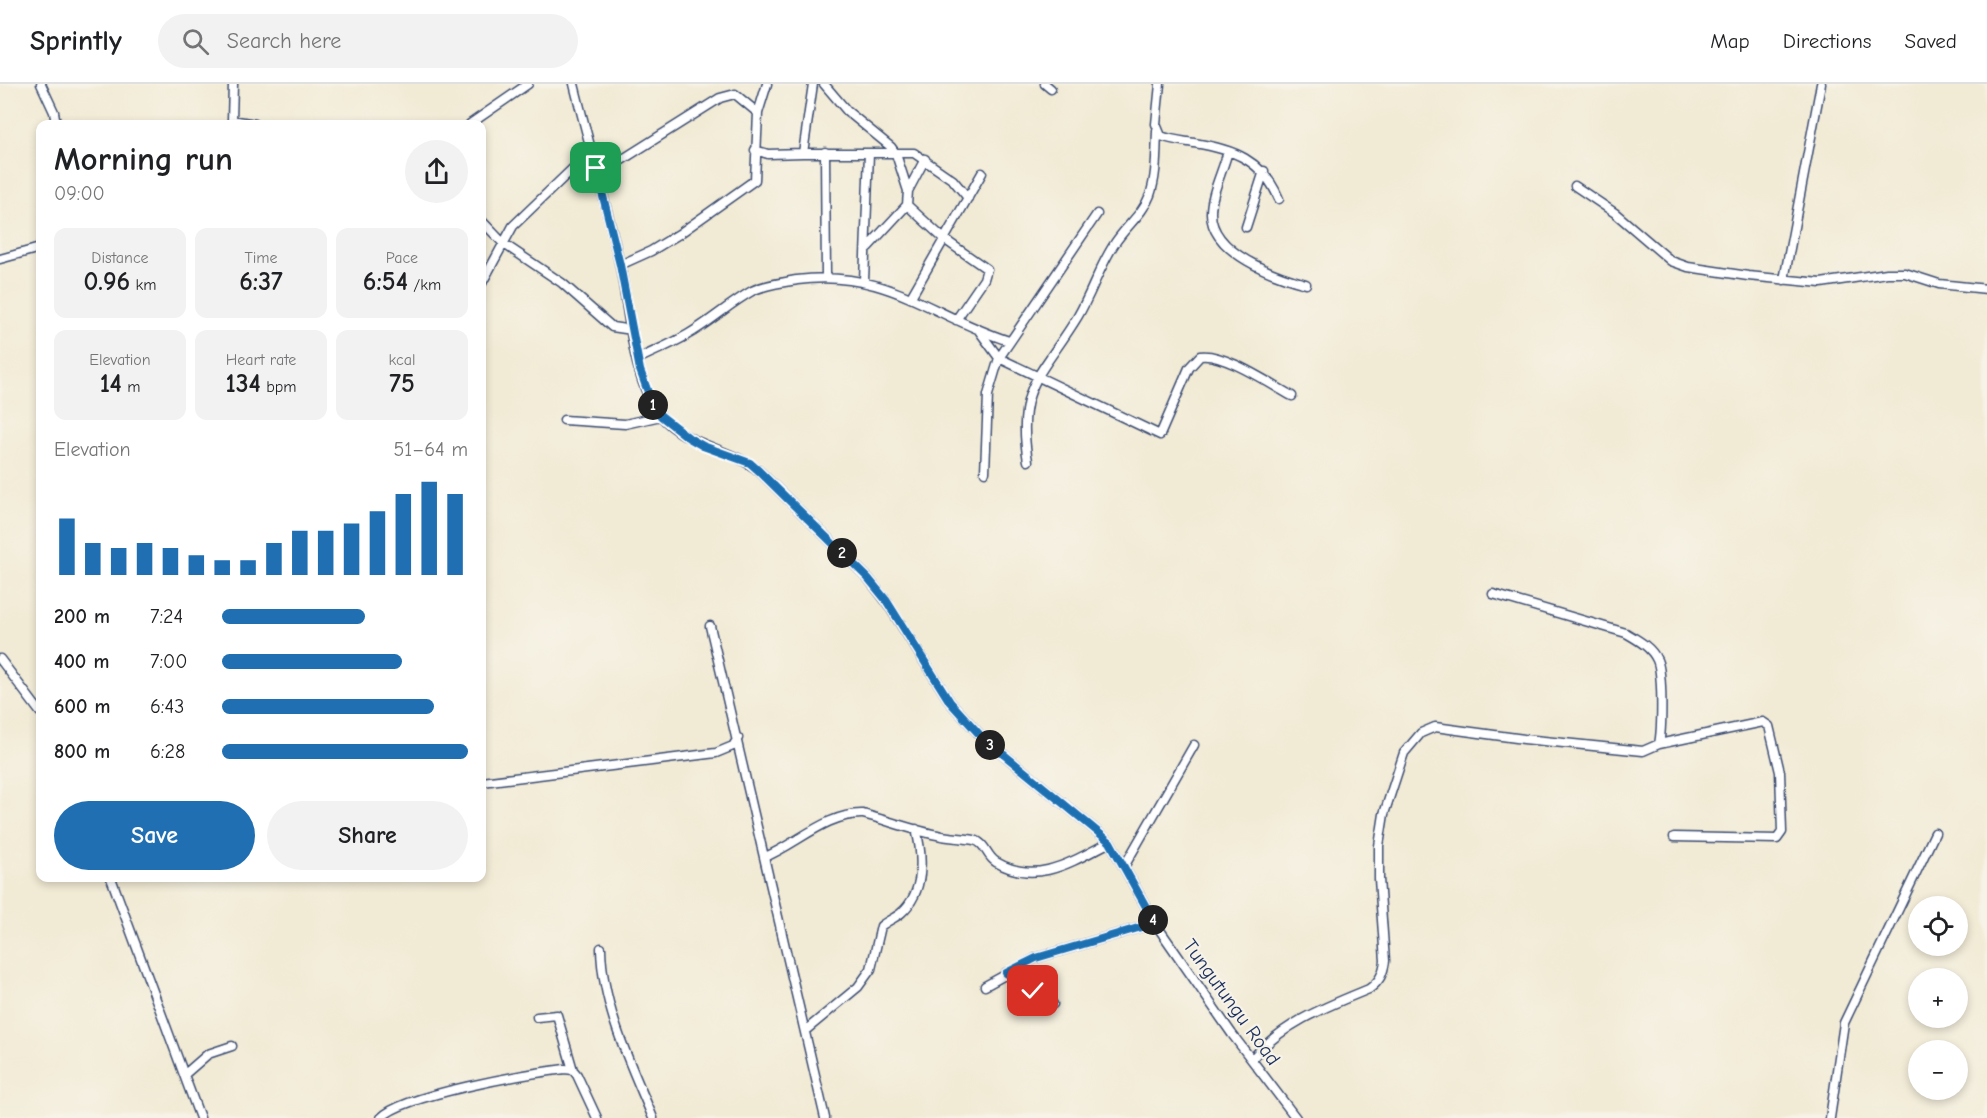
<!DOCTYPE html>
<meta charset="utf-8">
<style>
:root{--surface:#fff;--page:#f2f2f2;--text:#202124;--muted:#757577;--line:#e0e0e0;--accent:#1f6fb2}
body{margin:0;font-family:"Comic Neue",sans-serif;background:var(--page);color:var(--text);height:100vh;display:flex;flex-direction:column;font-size:22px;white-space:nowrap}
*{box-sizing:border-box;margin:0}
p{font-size:20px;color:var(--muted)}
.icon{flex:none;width:33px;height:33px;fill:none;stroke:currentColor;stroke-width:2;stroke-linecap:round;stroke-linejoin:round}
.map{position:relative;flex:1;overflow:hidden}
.side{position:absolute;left:36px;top:36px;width:450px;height:762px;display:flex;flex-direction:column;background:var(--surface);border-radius:12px;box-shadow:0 3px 9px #0003}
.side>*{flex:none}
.controls{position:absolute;left:1908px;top:812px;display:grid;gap:12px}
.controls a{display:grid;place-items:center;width:60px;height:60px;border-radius:50%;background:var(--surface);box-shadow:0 3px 9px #0003;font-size:30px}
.pin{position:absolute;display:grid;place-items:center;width:51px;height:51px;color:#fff;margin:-26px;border-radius:12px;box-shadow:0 3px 9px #0006}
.km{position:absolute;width:30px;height:30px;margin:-15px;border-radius:50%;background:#222;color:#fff;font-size:16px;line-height:30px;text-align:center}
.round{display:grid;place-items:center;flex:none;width:63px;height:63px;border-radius:32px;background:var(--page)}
.head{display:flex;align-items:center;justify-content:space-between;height:102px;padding:0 18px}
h1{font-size:33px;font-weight:700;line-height:45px}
.figures{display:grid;grid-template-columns:repeat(3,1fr);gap:9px;height:102px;padding:6px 18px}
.figures div{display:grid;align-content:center;border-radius:12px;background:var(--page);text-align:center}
.figures b{font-size:26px;font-weight:700}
.figures small{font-size:16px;font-weight:400}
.figures p{font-size:16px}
.chart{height:168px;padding:12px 18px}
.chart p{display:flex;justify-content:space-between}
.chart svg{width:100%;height:108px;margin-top:6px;stroke:var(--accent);stroke-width:6}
.cta{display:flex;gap:12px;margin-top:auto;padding:12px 18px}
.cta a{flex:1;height:69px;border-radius:36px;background:var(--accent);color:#fff;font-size:24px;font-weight:700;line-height:69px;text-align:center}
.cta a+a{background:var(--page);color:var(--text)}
ul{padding:0 18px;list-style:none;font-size:20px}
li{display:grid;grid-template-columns:96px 72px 1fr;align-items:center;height:45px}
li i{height:15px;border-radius:8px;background:var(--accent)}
header{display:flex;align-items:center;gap:36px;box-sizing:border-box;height:84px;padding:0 30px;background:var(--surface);border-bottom:2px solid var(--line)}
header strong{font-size:28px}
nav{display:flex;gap:33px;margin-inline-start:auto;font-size:21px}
.search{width:420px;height:54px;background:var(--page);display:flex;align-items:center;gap:15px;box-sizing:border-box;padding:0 21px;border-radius:33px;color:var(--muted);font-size:22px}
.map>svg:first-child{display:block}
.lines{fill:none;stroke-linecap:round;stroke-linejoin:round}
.minor-casing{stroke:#3b4b70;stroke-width:11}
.minor{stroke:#fff;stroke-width:8}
.route-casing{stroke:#fff;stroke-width:12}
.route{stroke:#1f6fb2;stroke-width:8}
.labels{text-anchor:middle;stroke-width:4.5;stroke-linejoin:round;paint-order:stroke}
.street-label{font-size:20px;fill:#1b2f5e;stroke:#f7f3e8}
</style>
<header>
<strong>Sprintly</strong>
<div class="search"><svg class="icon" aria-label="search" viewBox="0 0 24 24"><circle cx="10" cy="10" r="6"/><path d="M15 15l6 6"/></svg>Search here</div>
<nav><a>Map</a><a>Directions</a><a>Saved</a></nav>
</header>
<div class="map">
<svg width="1987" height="1034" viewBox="0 0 1987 1034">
<rect width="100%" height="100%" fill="#f7f3e8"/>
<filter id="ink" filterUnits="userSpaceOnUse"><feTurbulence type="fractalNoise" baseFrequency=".0167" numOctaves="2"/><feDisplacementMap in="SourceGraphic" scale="12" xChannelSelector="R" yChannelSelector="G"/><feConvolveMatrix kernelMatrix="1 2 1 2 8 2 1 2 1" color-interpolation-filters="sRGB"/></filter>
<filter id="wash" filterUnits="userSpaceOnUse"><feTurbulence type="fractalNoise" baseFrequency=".008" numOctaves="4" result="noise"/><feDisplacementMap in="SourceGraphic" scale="24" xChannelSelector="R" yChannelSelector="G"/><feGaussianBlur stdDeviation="1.35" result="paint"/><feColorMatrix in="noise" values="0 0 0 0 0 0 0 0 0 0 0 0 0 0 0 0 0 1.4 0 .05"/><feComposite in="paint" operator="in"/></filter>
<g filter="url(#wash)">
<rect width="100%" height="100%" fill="#f1ead4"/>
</g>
<g filter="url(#ink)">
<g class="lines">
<g class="minor-casing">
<path id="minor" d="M41 0 54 28 56 40
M233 0 232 36 255 40
M574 0C589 61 607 121 620 182 629 224 632 298 660 331 687 363 729 363 759 387L868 494 886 517 950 618 980 651 1110 758 1155 839 1232 950 1296 1034
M813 0 803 69H914L953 96 968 114
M824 0 847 27 891 63 896 70 908 107
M1045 0 1051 5
M1160 0 1156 40 1161 52C1171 56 1183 57 1194 59 1233 65 1263 76 1279 115
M470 40 528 0
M755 66 768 70 803 69
M1228 67C1223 87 1211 109 1211 129 1211 169 1275 192 1306 200
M825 68 826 193
M925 75 908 107 907 121 944 155 987 185 984 195 956 236
M595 84 620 77 720 14 735 10 758 29
M1575 102 1615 129 1671 177 1688 183 1748 192 1821 199 1887 189H1905L1939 200 1987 205
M482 137 504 160 562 199 612 243 632 246
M1246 143 1264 87
M868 163 907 121
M0 175 40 164
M620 181 651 167 679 150 755 96 758 29 767 0
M1784 196 1821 0
M864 197 869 69
M482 199 513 142 591 67
M911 213 982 89
M980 248 999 274 1160 351 1189 284 1200 272C1223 268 1270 300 1292 312
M638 275C654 267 672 260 687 251 710 238 729 220 752 207 766 200 781 199 797 196 886 184 931 232 1009 257
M564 336 625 340 661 332
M1028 377C1015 302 1043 290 1078 232 1092 208 1100 181 1115 159 1126 142 1143 130 1150 111 1157 91 1156 68 1157 47
M985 388 988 311 999 274 1097 130
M710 542 825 1034
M0 575 40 628
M1659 660 1763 638 1769 642 1780 688 1782 748 1777 755 1674 753
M482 698 716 669 733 662 738 654
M765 773C797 760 827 729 863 730 889 737 915 747 942 752 953 754 964 754 974 756 986 759 986 772 996 778 1037 802 1073 777 1110 758
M1125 781 1194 661
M111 794 200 1034
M601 864C602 923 631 981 653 1034
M1006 889 1053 920
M985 902 1036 874 1155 839
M537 933 557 931 573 986
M806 946 858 903 871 885 881 842C887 837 895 834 901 829 925 808 923 772 916 745
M1252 975C1283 939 1325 923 1369 905 1380 897 1383 890 1385 877L1379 795V762L1384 730 1404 669 1421 649 1435 643 1524 655 1643 667 1659 660C1662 646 1663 589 1657 576 1651 563 1638 556 1626 549L1493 510
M185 990 208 970 232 962
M381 1034C401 1011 531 989 565 985L573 986 577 991 597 1034
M1830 1034 1844 939 1935 749"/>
</g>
<use href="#minor" class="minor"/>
</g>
</g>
<g class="lines" filter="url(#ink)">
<g class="route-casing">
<path id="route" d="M596 84 620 181 640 286 653 322 661 332 689 354 703 362 750 379 759 387 868 494 886 516 950 618 980 651 1110 758 1155 839 1036 874 1006 889 1033 907"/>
</g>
<use href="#route" class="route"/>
</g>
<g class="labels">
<g class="street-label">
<text transform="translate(1232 918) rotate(54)" y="7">Tungutungu Road</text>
</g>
</g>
</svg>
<div class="controls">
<a><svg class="icon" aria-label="locate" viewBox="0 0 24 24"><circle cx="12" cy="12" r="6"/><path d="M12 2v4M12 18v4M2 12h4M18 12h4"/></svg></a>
<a>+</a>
<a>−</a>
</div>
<div class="pin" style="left:596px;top:84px;background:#1e9e55"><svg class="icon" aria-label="arrive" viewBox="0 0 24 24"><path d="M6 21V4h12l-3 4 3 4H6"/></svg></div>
<div class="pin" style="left:1033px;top:907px;background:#d93025"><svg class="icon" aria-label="check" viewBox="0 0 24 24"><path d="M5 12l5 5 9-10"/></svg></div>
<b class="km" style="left:653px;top:321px">1</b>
<b class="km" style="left:842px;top:469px">2</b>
<b class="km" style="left:990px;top:661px">3</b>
<b class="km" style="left:1153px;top:836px">4</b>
<section class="side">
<div class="head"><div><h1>Morning run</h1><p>09:00</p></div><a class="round"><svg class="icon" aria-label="share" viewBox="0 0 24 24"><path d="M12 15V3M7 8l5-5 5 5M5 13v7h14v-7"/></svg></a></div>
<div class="figures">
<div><p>Distance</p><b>0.96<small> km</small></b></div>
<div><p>Time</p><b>6:37</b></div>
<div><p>Pace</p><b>6:54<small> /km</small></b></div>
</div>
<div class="figures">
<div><p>Elevation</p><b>14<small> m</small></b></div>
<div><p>Heart rate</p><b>134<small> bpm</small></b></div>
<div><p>kcal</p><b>75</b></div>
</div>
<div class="chart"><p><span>Elevation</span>51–64 m</p>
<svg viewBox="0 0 160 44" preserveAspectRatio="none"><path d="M5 44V21M15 44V31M25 44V33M35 44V31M45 44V33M55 44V36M65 44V38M75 44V38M85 44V31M95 44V26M105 44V26M115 44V23M125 44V18M135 44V11M145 44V6M155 44V11"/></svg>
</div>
<ul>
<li><b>200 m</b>7:24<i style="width:58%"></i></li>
<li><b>400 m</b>7:00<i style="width:73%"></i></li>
<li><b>600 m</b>6:43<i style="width:86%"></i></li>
<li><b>800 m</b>6:28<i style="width:100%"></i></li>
</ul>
<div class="cta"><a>Save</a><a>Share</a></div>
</section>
</div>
